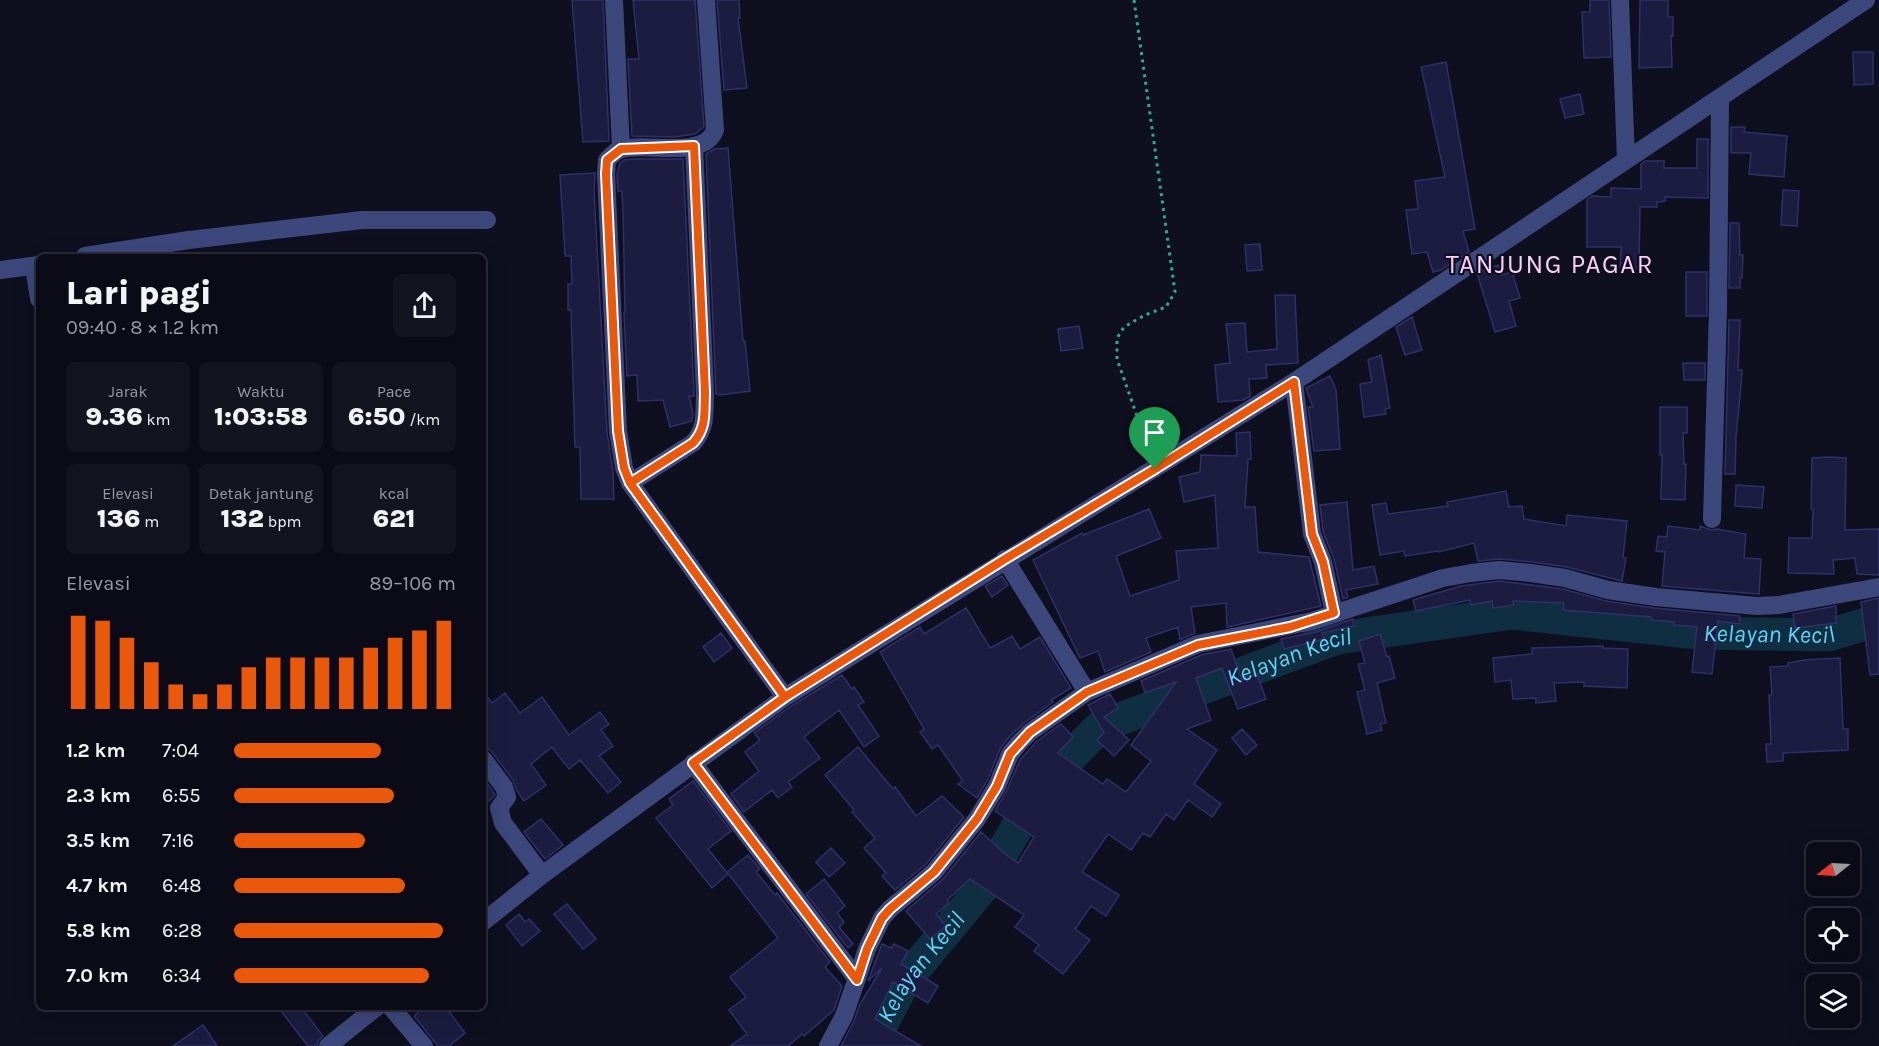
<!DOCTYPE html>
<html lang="id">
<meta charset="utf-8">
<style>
:root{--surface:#0a0b17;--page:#131420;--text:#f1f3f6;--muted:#999ba1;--line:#2a2b36;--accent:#ea580c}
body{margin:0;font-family:Karla,sans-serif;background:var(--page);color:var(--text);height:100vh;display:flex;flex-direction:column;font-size:22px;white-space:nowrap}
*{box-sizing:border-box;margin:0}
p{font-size:20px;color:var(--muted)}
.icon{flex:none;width:33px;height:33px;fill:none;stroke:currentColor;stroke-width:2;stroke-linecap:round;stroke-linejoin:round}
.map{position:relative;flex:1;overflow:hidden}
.panel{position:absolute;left:36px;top:254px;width:450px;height:756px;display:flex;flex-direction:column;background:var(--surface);border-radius:9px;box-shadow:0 6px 24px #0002,0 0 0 2px var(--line)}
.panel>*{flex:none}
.needle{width:39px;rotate:252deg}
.buttons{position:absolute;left:1806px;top:842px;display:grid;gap:12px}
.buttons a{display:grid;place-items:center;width:54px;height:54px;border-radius:9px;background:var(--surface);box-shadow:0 6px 24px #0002,0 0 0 2px var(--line);font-size:30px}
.pin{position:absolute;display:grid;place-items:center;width:51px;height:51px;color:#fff;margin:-62px -26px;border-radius:50% 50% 50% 0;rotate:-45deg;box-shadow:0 0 6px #0007}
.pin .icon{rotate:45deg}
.round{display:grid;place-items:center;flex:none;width:63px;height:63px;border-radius:9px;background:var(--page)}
.summary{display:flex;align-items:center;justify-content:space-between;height:102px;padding:0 30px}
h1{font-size:33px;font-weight:800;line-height:45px}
.figures{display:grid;grid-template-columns:repeat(3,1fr);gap:9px;height:102px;padding:6px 30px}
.figures div{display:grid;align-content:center;border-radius:9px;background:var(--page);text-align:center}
.figures b{font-size:26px;font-weight:800}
.figures small{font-size:16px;font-weight:400}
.figures p{font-size:16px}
.chart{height:168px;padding:12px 30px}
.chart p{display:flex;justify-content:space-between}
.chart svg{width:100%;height:108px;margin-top:6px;stroke:var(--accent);stroke-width:6}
ul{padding:0 30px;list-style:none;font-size:20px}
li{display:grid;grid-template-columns:96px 72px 1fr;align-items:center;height:45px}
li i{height:15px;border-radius:8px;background:var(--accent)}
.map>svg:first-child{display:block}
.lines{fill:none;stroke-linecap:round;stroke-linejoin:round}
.river{stroke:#0f2e42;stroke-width:33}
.building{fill:#1b1c3f;stroke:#2f3069;stroke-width:1.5}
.path{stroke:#35aa89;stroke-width:3;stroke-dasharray:3 4.5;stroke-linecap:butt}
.minor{stroke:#3c477b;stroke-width:18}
.route-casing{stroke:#fff;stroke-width:12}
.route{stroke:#ea580c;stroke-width:8}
.labels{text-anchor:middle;stroke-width:4.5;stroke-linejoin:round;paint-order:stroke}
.water-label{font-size:24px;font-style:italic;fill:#63d2f6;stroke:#0e0f1f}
.quarter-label{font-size:26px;letter-spacing:1.5px;fill:#fcd1f6;stroke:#0e0f1f}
</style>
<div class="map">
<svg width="1879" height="1046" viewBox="0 0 1879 1046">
<rect width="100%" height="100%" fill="#0e0f1f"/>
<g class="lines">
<path class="river" id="s1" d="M870 1046 904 982 982 888 1040 787 1101 726 1337 638 1512 613 1698 633 1829 635 1879 620"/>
</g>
<path class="building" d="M572 0H603L609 141 583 142Z
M633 0H695L704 127 695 134 674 137 632 136 628 59H639Z
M717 0H739L740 18H738L747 88 724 90Z
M1590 0H1609L1611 57 1584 58 1582 12H1590Z
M1640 0H1668V17H1673V36H1671L1672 67 1639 68Z
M1853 52H1873V84L1854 85Z
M1446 62 1475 229 1463 231 1469 252 1441 270 1433 272 1427 252 1412 254 1406 210 1418 209 1415 181 1445 177 1421 67Z
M1580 94 1584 114 1565 118 1560 99Z
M1731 127H1745L1744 132 1787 136 1784 177 1749 174 1751 153H1731Z
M1697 139H1708V198L1665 197V201L1657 202V207H1640L1639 268H1620L1621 247H1587V200L1592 196 1611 197V188L1641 189V164L1645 161H1664V168H1697Z
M728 148 743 341H745L750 391 720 395 716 394 706 154 714 149Z
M634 159H683L694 393V396H689L693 413 692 421 670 427 663 400 638 401 637 375 627 376 624 313 625 312 623 211 622 191H618L617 174 620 163 624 160Z
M595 173 594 192 607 432 613 472 614 499H581L580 447H575L571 310H568V284H572L571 256H565L560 175Z
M1783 190 1799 191 1797 226 1781 225Z
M1730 223H1739L1740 255H1743L1742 278H1740V288H1729Z
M1260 244 1262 270 1247 271 1245 245Z
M1498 265 1501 275 1512 272 1520 298 1509 301 1516 326 1495 332 1477 273Z
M1686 272H1707V316H1686Z
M1275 295H1295L1298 363 1266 365 1267 378 1249 379 1250 396 1243 400 1218 402 1215 365 1230 363 1226 324 1245 323 1247 352 1277 349Z
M1412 317 1422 350 1405 355 1396 327Z
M1729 320H1740L1738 370H1742L1741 385 1736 437 1735 474H1725Z
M1079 326 1083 348 1061 351 1058 329Z
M1381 355 1390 408 1385 409 1386 414 1364 417 1360 384 1372 382 1368 360Z
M1683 363H1705V380H1684Z
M1330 376 1336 390 1340 449 1314 451 1308 407H1313L1306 388Z
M1660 407H1687V433H1683L1684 464H1686L1685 500 1661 499 1662 455H1660Z
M1250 432 1251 459H1248L1245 507H1255L1258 552 1309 557 1321 606 1227 627 1226 603 1191 607 1195 633 1180 640 1178 627 1146 638 1151 652 1105 672 1098 651 1080 658 1033 560 1082 533 1083 535 1149 509 1161 538 1116 556 1130 596 1179 580 1176 551 1218 548 1215 495 1184 502 1179 477 1200 472 1201 455 1237 456 1236 433Z
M1830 457 1846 458 1845 530 1879 529V575L1857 574 1855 558 1833 560 1834 574 1788 573 1789 538H1812L1813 509H1811L1812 458Z
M1736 485 1764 487 1762 508 1735 506Z
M1506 491 1509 507 1522 506 1524 519 1566 526 1567 515 1627 521 1623 557 1626 558 1622 581 1567 567 1533 562 1500 559 1478 561 1474 543 1439 552 1438 551 1405 556 1404 551 1380 555 1372 505 1386 503 1388 514 1448 506 1447 502Z
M1347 502 1353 570 1374 566 1378 584 1346 590 1348 597 1343 599 1334 559 1323 531 1320 505Z
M1668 526 1700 530V526L1711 530 1717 529 1746 534 1744 558 1761 559 1759 594 1662 586 1665 552 1656 551 1658 536 1667 537Z
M1002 576 1008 585 992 597 985 586Z
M1499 581 1563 589 1606 601 1654 608 1740 616 1739 624 1718 621 1712 674 1692 672 1697 627 1674 625V622L1651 620V617L1563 610 1564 603 1513 601 1514 605 1493 608 1492 601 1471 605 1470 600 1416 611 1413 600 1461 586Z
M1879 598V674L1870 675 1861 602Z
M1836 606V623L1795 628 1793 614Z
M966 608 990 648 1012 636 1020 649 1040 637 1071 688 1051 700 1053 702 1024 723 1010 736 1000 749 987 781 977 798 958 784 963 781 938 745 932 749 920 732 924 729 880 652 920 627 924 634Z
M1353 619 1354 626 1322 633 1324 639 1284 649 1281 639 1316 632Z
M721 633 732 648 714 662 703 647Z
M1380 634 1387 657 1389 656 1395 678 1377 683 1386 723 1380 724 1382 730 1367 734 1357 692 1365 690 1358 664 1365 663 1359 641Z
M1603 646V648L1628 649 1627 688 1584 686V682L1554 683 1556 701 1536 703V698L1513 699 1511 680 1495 682 1493 658 1532 654V648Z
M1231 649 1242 680 1257 674 1266 699 1238 709 1222 668 1196 678 1211 720 1187 729 1217 750 1194 784 1221 804 1212 817 1188 800 1174 820 1166 814 1150 837 1143 833 1131 850 1108 834 1082 872 1119 895 1106 916 1091 906 1075 929 1090 940 1063 974 1034 951 1039 945 1015 927 1024 915 970 879 947 900 949 903 936 914 946 926 930 939 906 911 943 879 981 832 1005 854 1018 863 1034 837 995 811 1007 790 1020 760 1037 741 1061 724 1073 737 1058 753 1103 784 1107 779 1126 792 1151 761 1131 745 1176 682 1145 693 1141 681 1201 655Z
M1840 658 1843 729H1848V750L1783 753V761L1767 762 1766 744H1771L1769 695H1772L1770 667 1788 666V663L1804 660Z
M842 675 852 689 854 687 864 702 858 705 879 736 864 747 839 710 804 737 820 758 788 782 792 787 778 798 772 790 744 812 731 794 759 771 745 752 760 740 754 733 791 706Z
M483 692 492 703 505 693 520 713 542 697 569 735 600 712 609 724 601 730 613 746 599 756 621 782 608 793 580 760 569 769 552 747 531 764 546 785 524 801 517 791 513 780 492 752 483 745Z
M1110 694 1118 708 1104 717 1129 740 1114 756 1097 740 1104 733 1088 705Z
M1242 729 1257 745 1246 755 1232 738Z
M858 747 893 789 895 787 916 816 942 796 964 817 926 864 895 890 882 876 886 873 864 848 875 838 852 812 854 810 825 775Z
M485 780 495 795 483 806V782Z
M693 781 731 831 708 849 728 874 712 888 656 818 673 805 669 799Z
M541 819 563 845 545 859 524 832Z
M831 848 845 863 829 877 816 862Z
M748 855 760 869 756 872 775 895 777 893 780 897 830 962 825 967 842 986 834 1010 804 1036 802 1034 788 1046H730L747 1034 729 1010 746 997 730 977 778 938 727 872Z
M824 879 845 906 837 913 844 922 839 927 853 944 848 948 806 894Z
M567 904 596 939 583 949 554 914Z
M519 914 525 922 529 919 540 931 522 946 506 925Z
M882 944 891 948 894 944 908 951 901 964 938 986 928 1003 893 982 875 1019 921 1046H841L854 1021 860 1004 882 968 868 981Z
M277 1006H300L323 1036 318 1041 317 1046H308Z
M426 1006H445L465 1033 449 1046H438L414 1016Z
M203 1025 217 1046H173Z"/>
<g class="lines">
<path class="path" d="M1134 0 1175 292 1166 307 1145 315 1124 327 1117 338V359L1149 450"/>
<path class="minor" d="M614 0 621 149
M706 0 715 130C704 160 647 142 622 149 616 150 611 156 607 160L606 174 618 431 624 468 630 483 785 697
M1620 0 1626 160
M85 256 189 240 362 220H487
M34 266 39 299
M0 270 39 265
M1294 382 1312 534 1323 562 1334 613
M630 483 693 443C707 428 704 412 705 393L694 146
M1712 519 1718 309 1720 98
M1005 559 1087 692
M483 759 504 787 507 797 499 808 503 823 542 875
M693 763 857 979
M483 922 542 875 785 697 1294 382 1866 0
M390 1006 424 1046
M328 1046 378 1006
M828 1046 844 1016 867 949 882 918 890 909 934 872 977 819 997 786 1010 754 1019 743 1030 732 1087 692 1198 644 1312 621 1443 578 1471 573 1499 570 1531 573 1565 578 1608 590 1656 597 1757 606 1779 605 1879 587"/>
</g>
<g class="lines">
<g class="route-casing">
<path id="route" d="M1155 469 1005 559 785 697 630 483 624 468 618 431 606 174 607 160 621 149 694 146 705 393C704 412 707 428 693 443L630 483 785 697 693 763 857 980 867 949 882 918 890 909 934 872 977 819 997 786 1010 754 1030 732 1087 692 1198 645 1290 627 1334 613 1323 562 1312 534 1294 382 1155 469"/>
</g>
<use href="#route" class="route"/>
</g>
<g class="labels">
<g class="water-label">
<text dy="8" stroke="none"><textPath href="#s1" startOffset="1084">Kelayan Kecil</textPath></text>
<text dy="8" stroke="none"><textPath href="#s1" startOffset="598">Kelayan Kecil</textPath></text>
<text dy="8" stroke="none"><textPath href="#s1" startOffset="94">Kelayan Kecil</textPath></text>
</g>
<g class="quarter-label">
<text x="1550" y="273">TANJUNG PAGAR</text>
</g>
</g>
</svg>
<div class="buttons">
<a><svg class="needle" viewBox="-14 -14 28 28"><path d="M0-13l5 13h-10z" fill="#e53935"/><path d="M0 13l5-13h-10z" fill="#999ba1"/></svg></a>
<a><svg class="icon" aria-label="locate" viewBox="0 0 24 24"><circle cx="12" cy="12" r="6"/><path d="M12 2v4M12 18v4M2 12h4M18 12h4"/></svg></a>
<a><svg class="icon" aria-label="layers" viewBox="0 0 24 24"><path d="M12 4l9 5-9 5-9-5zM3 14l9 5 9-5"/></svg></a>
</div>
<div class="pin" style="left:1155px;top:469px;background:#1e9e55"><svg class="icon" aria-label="arrive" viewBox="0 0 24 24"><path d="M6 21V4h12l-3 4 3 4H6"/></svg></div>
<section class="panel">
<div class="summary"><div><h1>Lari pagi</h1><p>09:40 · 8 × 1.2 km</p></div><a class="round"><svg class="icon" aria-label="share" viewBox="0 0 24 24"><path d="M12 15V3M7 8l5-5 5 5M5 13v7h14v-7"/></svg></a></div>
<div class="figures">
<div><p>Jarak</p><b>9.36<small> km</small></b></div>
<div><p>Waktu</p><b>1:03:58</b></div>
<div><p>Pace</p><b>6:50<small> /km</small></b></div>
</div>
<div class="figures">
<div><p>Elevasi</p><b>136<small> m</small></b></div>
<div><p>Detak jantung</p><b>132<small> bpm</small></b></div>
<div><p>kcal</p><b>621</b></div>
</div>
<div class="chart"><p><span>Elevasi</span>89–106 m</p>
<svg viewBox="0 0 160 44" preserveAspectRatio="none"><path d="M5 44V6M15 44V8M25 44V15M35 44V25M45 44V34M55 44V38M65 44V34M75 44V27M85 44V23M95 44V23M105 44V23M115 44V23M125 44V19M135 44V15M145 44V12M155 44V8"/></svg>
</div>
<ul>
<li><b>1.2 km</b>7:04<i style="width:66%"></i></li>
<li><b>2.3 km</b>6:55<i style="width:72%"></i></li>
<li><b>3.5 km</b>7:16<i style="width:59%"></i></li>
<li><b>4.7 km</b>6:48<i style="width:77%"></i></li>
<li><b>5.8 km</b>6:28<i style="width:94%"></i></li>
<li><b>7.0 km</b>6:34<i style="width:88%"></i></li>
</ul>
</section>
</div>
